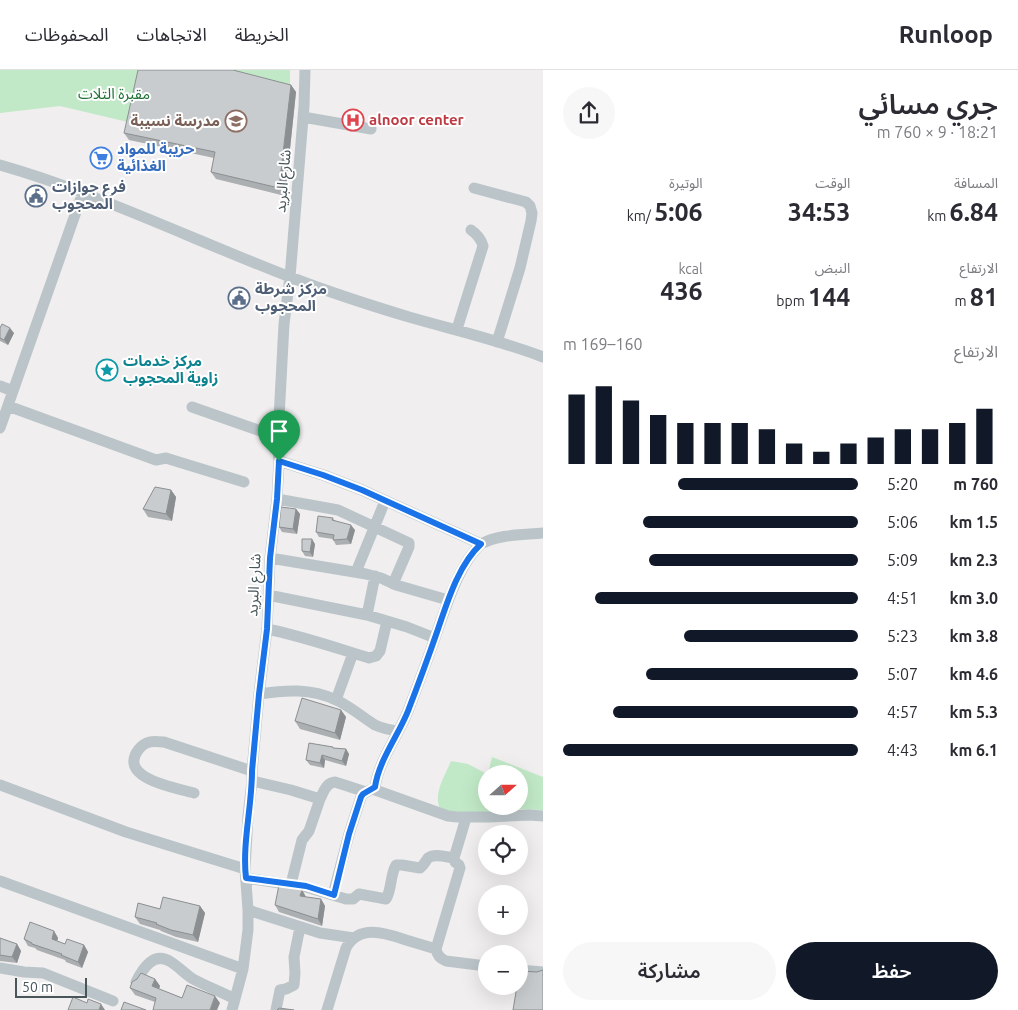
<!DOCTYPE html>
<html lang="ar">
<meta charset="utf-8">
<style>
:root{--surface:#fff;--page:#f7f7f7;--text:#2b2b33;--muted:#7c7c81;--line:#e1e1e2;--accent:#111827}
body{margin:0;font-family:Ubuntu,"Noto Sans Arabic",sans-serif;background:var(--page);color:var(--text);direction:rtl;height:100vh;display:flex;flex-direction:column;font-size:19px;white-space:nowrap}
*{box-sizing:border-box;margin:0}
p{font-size:16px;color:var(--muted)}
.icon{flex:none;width:28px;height:28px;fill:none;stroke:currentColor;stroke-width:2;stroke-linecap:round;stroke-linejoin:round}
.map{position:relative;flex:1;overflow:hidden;direction:ltr}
.details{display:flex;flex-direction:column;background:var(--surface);width:475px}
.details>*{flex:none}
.needle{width:32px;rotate:69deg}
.tools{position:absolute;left:478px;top:695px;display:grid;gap:10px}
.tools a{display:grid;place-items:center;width:50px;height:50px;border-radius:50%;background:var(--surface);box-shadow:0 5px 20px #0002;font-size:25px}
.scale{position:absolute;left:15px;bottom:12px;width:72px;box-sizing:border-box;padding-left:5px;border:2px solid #485559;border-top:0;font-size:14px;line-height:18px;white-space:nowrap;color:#485559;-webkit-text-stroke:4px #fff;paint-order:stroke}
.pin{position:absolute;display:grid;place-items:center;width:42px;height:42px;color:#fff;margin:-51px -21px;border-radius:50% 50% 50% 0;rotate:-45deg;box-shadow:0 0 5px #0007}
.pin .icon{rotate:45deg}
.round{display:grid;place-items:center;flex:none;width:52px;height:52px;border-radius:26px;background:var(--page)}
.head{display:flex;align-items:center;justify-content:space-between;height:85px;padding:0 20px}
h1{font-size:28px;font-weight:600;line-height:38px}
.figures{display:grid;grid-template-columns:repeat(3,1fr);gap:8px;height:85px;padding:5px 20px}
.figures div{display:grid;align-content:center}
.figures b{font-size:25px;font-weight:600}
.figures small{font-size:14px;font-weight:400}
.figures p{font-size:14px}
.chart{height:140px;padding:10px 20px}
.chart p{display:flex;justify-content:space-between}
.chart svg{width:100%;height:90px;margin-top:5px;stroke:var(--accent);stroke-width:6}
.button{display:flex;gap:10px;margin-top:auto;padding:10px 20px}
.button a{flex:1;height:58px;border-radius:30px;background:var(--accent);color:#fff;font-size:20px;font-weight:600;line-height:58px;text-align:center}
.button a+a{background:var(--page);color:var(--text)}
ul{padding:0 20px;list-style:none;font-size:16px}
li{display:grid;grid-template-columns:80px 60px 1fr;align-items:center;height:38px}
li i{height:12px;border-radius:6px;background:var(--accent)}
header{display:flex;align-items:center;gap:30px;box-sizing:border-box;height:70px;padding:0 25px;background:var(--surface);border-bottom:1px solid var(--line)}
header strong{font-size:24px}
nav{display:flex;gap:28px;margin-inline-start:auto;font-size:18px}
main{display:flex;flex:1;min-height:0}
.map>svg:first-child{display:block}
.green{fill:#c1e9c7}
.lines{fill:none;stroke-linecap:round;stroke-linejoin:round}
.minor{stroke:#bbc5c9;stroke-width:11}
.wall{fill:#acafb2}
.shaded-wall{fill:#8c8f91}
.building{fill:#c8cccf;stroke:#8c8f91}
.route-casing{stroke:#fff;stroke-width:10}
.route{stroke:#1a73e8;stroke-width:6}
.labels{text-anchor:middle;stroke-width:4;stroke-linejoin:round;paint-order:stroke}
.park-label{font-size:15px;fill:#227137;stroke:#fff}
.health-label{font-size:15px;font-weight:bold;fill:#be3a42;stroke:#fff;text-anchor:start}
.education-label{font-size:15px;font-weight:bold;fill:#785e54;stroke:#fff;text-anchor:end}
.shop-label{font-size:15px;font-weight:bold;fill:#366cbe;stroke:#fff;text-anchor:start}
.street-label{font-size:15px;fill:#485559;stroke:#fff}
.service-label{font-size:15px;font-weight:bold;fill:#4e5e75;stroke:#fff;text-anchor:start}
.culture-label{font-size:15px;font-weight:bold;fill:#0d838f;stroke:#fff;text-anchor:start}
</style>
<header>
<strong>Runloop</strong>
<nav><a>الخريطة</a><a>الاتجاهات</a><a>المحفوظات</a></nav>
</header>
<main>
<section class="details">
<div class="head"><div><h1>جري مسائي</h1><p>18:21 · 9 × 760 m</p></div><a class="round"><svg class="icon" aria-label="share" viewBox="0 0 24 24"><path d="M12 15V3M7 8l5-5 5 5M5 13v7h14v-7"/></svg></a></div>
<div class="figures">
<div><p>المسافة</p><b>6.84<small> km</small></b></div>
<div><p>الوقت</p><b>34:53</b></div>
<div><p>الوتيرة</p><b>5:06<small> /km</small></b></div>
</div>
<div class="figures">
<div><p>الارتفاع</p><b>81<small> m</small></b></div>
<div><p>النبض</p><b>144<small> bpm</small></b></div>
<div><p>kcal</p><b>436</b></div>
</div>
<div class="chart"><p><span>الارتفاع</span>160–169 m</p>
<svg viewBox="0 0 160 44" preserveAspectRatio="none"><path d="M5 44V10M15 44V6M25 44V13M35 44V20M45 44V24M55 44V24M65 44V24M75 44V27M85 44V34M95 44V38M105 44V34M115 44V31M125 44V27M135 44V27M145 44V24M155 44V17"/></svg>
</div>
<ul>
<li><b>760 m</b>5:20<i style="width:61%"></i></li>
<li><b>1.5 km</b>5:06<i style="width:73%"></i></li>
<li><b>2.3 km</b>5:09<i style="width:71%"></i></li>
<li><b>3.0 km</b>4:51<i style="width:89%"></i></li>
<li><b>3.8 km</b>5:23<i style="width:59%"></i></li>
<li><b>4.6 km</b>5:07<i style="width:72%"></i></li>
<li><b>5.3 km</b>4:57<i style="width:83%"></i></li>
<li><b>6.1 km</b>4:43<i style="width:100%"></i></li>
</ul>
<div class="button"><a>حفظ</a><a>مشاركة</a></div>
</section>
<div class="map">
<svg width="543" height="940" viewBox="0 0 543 940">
<rect width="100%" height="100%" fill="#f0eeee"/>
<path class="green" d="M0 0H145L132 53 60 36 0 43Z
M209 0H290V21Z
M492 687 543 707V740L509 739 471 746 440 739C433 723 445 706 451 691L468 694 487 704H486V736H519V704H488Z"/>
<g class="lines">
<path class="minor" d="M303 47 371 59
M0 95C28 103 55 112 83 123 152 149 220 180 290 207 329 222 369 235 409 247 454 260 499 270 543 287
M474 118 526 132 530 136 532 143 531 151 520 198 497 272
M457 259 483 176C481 169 477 164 471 160
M0 316 13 321
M8 336 156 390 166 388 169 389 244 412
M192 337 278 367
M0 358 83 122
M279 391 323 405 362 420 481 474C499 464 523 465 543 463
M277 429 338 440 409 473V477L393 514
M481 474C459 494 447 534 437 562 428 588 418 615 408 641 398 666 379 690 375 717V720L378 721 448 746 457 747H490L529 745 543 746
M270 488 366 504 381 508 396 515 448 530
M356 502 385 431
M268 525 367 545 407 557 435 568
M367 545 375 506
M267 559C302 566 336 578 369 588L376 586 380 581 387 551
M259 624C285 620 311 618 336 630 350 636 362 647 375 655 382 658 390 660 398 661
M336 630 353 583
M252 711 291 720 320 729C324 721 326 713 335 712L366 722
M0 715 126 762 245 799
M194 723C176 718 116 708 139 679 146 670 154 671 164 672L252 701
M466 748 454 788 455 792 459 795 460 798 436 879C437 885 441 889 446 891L486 896
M246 808 306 817 346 829H353L359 824 386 829C392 819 390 805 396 795H402L420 798C424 795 425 792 428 788 435 783 446 787 454 788
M0 811 243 899
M291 814 302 770 309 761 320 729
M333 825 349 764 361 727 363 724 370 720
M248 840 320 863 354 868
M0 898 24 902 43 903 113 931
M519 900 543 902
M136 912C143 898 154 881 171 892 179 897 185 904 193 909 206 916 221 922 235 929
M232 940 243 899 248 860V840L245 799 248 746 252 711V701L259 624 267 559 270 488 277 429 279 391 278 367 284 254 290 207 304 36 305 0
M276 940 280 920 286 919 294 915 295 903 294 887 300 857
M327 940 346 878C359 854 385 863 406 870 416 873 426 876 436 879"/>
</g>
<path class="wall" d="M291 15 296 22 285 126 216 109 211 102 214 88 129 70 124 63Z
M0 258 14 263 8 275 0 271Z
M171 420 176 427 172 451 148 447 143 439Z
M296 439 300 444 297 464 282 462 279 457Z
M333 448 334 450 355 460 351 474 336 475 333 469 319 467 316 462Z
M315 474 313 487 305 486 302 481Z
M341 640 346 647 340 670 300 659 295 651Z
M334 678 346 679 349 684 346 696 325 690 324 698 310 695 306 690Z
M302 820 306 827 321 829 325 836 322 856 279 842 275 835Z
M200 836 205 843 198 872 176 867 161 861 160 860 140 854 135 847 160 839Z
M54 861 58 868 57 871 65 874 84 875 88 882 82 898 66 892 65 890 37 880 35 878 28 876 24 869Z
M0 868 17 874 21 881 17 893 0 891Z
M155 909 160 916 159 919 182 928 220 933 155 932 135 925 130 918Z"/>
<path class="shaded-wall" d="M291 15 296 22 285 126 279 118Z
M10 258 14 263 8 275 4 270Z
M171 420 176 427 172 451 166 444Z
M296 439 300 444 297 464 293 459Z
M351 455 355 460 351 474 347 469Z
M312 469 315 474 313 487 310 482Z
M341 640 346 647 340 670 335 663Z
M346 679 349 684 346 696 342 691Z
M322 685 325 690 324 698 320 693Z
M302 820 306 827 300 826Z
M321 829 325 836 322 856 318 849Z
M200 836 205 843 198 872 193 865Z
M54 861 58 868 56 875 52 869Z
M17 874 21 881 17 893 12 887Z
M84 875 88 882 82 898 78 892Z
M155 909 160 916 157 924 152 916Z
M215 926 220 933 217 940H210Z
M101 934 105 940H99Z"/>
<path class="building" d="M138 0H233L291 15 279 118 211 102 215 82 124 63Z
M2 254 10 258 4 270 0 268V258Z
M155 417 171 420 166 444 143 439Z
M281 437 296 439 293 459 279 457Z
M318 446 333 448 332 450 351 455 347 469 333 470 334 465 316 462Z
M302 469H312L310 482 302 481Z
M302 628 341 640 335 663 295 651Z
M309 673 333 677V678L346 679 342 691 322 685 320 693 306 690Z
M279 815 302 820 300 826 321 829 318 849 275 835Z
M163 827 200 836 193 865 171 860 156 854 157 853 135 847 138 833 160 839Z
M30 852 54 861 52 869 65 874 67 869 84 875 78 892 61 885 62 884 32 874V873L24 869Z
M0 868 17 874 12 887 0 885Z
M543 900V940H513L517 916H519V909L520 901 537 902Z
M141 903 155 909 152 916 182 928 187 915 215 926 210 940H153L156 928 130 918 132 912 137 909Z
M73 927 87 933 88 929 101 934 99 940H68Z
M124 932 146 940H121Z
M279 938 294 940H277Z"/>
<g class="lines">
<g class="route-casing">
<path id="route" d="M279 391 323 405 362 420 481 474C458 495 447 533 437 562 428 588 418 615 408 641 398 666 379 690 375 717L363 724 361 727 349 764 334 825 306 816 246 808C242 773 252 737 252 701L259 624 267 559 270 488 277 429Z"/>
</g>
<use href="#route" class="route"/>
</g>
<defs>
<g id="hospital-ring" transform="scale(1.125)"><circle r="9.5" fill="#fff" stroke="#e0444e" stroke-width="1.5"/><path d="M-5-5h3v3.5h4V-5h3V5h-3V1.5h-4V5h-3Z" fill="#e0444e"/></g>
<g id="school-ring" transform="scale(1.125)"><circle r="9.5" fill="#fff" stroke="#8d6e63" stroke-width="1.5"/><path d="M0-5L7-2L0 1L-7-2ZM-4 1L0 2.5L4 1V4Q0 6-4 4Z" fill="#8d6e63"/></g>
<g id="supermarket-ring" transform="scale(1.125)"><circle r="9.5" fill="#fff" stroke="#3f7fe0" stroke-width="1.5"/><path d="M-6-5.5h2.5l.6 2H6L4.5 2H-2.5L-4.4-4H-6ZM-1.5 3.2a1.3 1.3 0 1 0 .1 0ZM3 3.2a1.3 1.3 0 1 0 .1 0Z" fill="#3f7fe0"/></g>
<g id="civic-ring" transform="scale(1.125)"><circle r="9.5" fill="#fff" stroke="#5c6f8a" stroke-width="1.5"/><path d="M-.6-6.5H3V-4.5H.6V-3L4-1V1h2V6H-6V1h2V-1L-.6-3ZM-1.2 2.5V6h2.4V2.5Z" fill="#5c6f8a"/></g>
<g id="sight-ring" transform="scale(1.125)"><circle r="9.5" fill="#fff" stroke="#0f9aa8" stroke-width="1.5"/><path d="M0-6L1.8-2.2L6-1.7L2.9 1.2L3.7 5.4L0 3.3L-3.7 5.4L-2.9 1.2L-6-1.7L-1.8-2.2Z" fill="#0f9aa8"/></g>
</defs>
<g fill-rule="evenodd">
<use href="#hospital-ring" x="353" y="50"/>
<use href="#school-ring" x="236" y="51"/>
<use href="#supermarket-ring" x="101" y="88"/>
<use href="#civic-ring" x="36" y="126"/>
<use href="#civic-ring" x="239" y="228"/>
<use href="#sight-ring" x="107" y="300"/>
</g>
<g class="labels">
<g class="park-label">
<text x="114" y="29">مقبرة التلات</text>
</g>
<g class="health-label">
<text x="369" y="55">alnoor center</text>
</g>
<g class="education-label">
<text x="220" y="56">مدرسة نسيبة</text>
</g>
<g class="shop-label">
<text x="117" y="84">حريبة للمواد<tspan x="117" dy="17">الغذائية</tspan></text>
</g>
<g class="street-label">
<text transform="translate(283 111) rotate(-85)" y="5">شارع البريد</text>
<text transform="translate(254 515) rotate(-87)" y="5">شارع البريد</text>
</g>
<g class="service-label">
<text x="52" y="122">فرع جوازات<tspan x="52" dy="17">المحجوب</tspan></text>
<text x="255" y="224">مركز شرطة<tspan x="255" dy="17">المحجوب</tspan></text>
</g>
<g class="culture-label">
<text x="123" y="296">مركز خدمات<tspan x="123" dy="17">زاوية المحجوب</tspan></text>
</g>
</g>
</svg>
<div class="tools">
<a><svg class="needle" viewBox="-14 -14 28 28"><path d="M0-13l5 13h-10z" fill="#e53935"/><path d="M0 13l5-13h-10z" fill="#7c7c81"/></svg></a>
<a><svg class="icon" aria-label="locate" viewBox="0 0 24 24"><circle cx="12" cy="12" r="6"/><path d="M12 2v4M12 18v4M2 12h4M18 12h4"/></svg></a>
<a>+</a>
<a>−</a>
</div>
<div class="scale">50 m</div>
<div class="pin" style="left:279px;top:391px;background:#1e9e55"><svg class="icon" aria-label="arrive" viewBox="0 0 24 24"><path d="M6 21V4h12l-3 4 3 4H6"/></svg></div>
</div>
</main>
